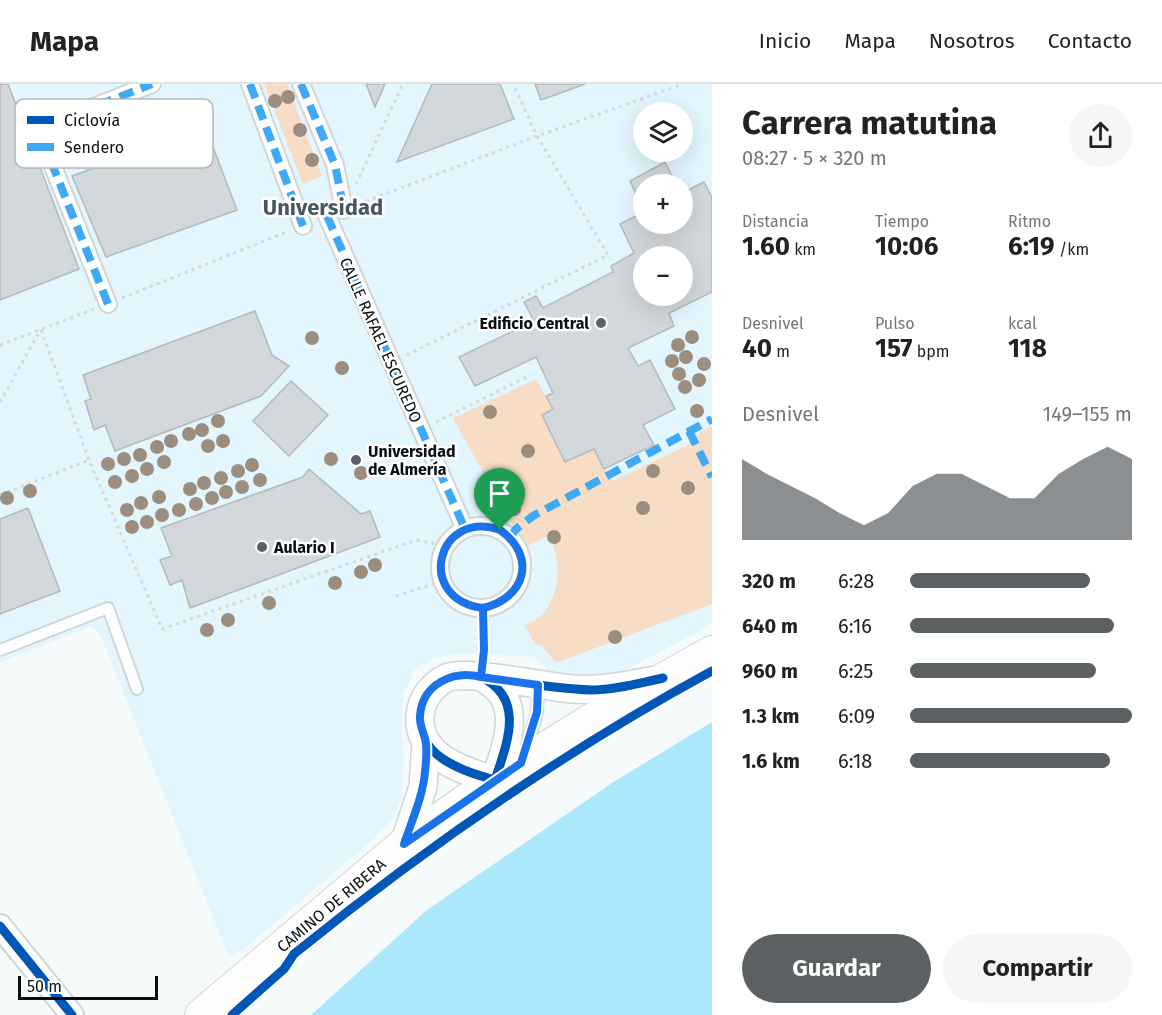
<!DOCTYPE html>
<html lang="es">
<meta charset="utf-8">
<style>
:root{--surface:#fff;--page:#f6f6f6;--text:#222;--muted:#767676;--line:#e0e0e0;--accent:#5b6163}
body{margin:0;font-family:"Fira Sans",sans-serif;background:var(--page);color:var(--text);height:100vh;display:flex;flex-direction:column;font-size:22px;white-space:nowrap}
*{box-sizing:border-box;margin:0}
p{font-size:20px;color:var(--muted)}
.icon{flex:none;width:33px;height:33px;fill:none;stroke:currentColor;stroke-width:2;stroke-linecap:round;stroke-linejoin:round}
.map{position:relative;flex:1;overflow:hidden}
.details{display:flex;flex-direction:column;background:var(--surface);width:450px}
.details>*{flex:none}
.fabs{position:absolute;left:633px;top:18px;display:grid;gap:12px}
.fabs a{display:grid;place-items:center;width:60px;height:60px;border-radius:50%;background:var(--surface);box-shadow:0 6px 24px #0002;font-size:30px}
.scale{position:absolute;left:18px;bottom:15px;width:140px;box-sizing:border-box;padding-left:6px;border:3px solid #080f11;border-top:0;font-size:16px;line-height:21px;white-space:nowrap;color:#080f11;-webkit-text-stroke:4px #fff;paint-order:stroke}
.pin{position:absolute;display:grid;place-items:center;width:51px;height:51px;color:#fff;margin:-62px -26px;border-radius:50% 50% 50% 0;rotate:-45deg;box-shadow:0 0 6px #0007}
.pin .icon{rotate:45deg}
.round{display:grid;place-items:center;flex:none;width:63px;height:63px;border-radius:32px;background:var(--page)}
.headline{display:flex;align-items:center;justify-content:space-between;height:102px;padding:0 30px}
h1{font-size:33px;font-weight:700;line-height:45px}
.stats{display:grid;grid-template-columns:repeat(3,1fr);gap:9px;height:102px;padding:6px 30px}
.stats div{display:grid;align-content:center}
.stats b{font-size:26px;font-weight:700}
.stats small{font-size:16px;font-weight:400}
.stats p{font-size:16px}
.chart{height:168px;padding:12px 30px}
.chart p{display:flex;justify-content:space-between}
.chart svg{width:100%;height:108px;margin-top:6px;fill:var(--accent);opacity:.7}
.button{display:flex;gap:12px;margin-top:auto;padding:12px 30px}
.button a{flex:1;height:69px;border-radius:36px;background:var(--accent);color:#fff;font-size:24px;font-weight:700;line-height:69px;text-align:center}
.button a+a{background:var(--page);color:var(--text)}
ul{padding:0 30px;list-style:none;font-size:20px}
li{display:grid;grid-template-columns:96px 72px 1fr;align-items:center;height:45px}
li i{height:15px;border-radius:8px;background:var(--accent)}
header{display:flex;align-items:center;gap:36px;box-sizing:border-box;height:84px;padding:0 30px;background:var(--surface);border-bottom:2px solid var(--line)}
header strong{font-size:28px}
nav{display:flex;gap:33px;margin-inline-start:auto;font-size:21px}
main{display:flex;flex:1;min-height:0}
.map>svg:first-child{display:block}
.built{fill:#e3f6fd;fill-rule:evenodd}
.green{fill:#f7ddc5}
.water{fill:#ace8fc}
.building{fill:#d2d8db;stroke:#b4babc;stroke-width:1.5;fill-rule:evenodd}
.lines{fill:none;stroke-linecap:round;stroke-linejoin:round}
.service-casing{stroke:#cfd6d8;stroke-width:14}
.pedestrian-casing{stroke:#cfd6d8;stroke-width:20}
.minor-casing{stroke:#cfd6d8;stroke-width:26}
.tertiary-casing{stroke:#cfd6d8;stroke-width:30}
.secondary-casing{stroke:#cfd6d8;stroke-width:34}
.path{stroke:#d6d7d7;stroke-width:3;stroke-dasharray:3 4.5;stroke-linecap:butt}
.service{stroke:#fefefe;stroke-width:10}
.pedestrian{stroke:#fefefe;stroke-width:16}
.minor{stroke:#fefefe;stroke-width:22}
.tertiary{stroke:#fefefe;stroke-width:27}
.secondary{stroke:#fefefe;stroke-width:32}
.quiet{stroke:#3fa9f5;stroke-width:8;stroke-dasharray:15 8;stroke-linecap:butt}
.cycleway-casing{stroke:#fff;stroke-width:13}
.cycleway{stroke:#0057b8;stroke-width:9}
.tree{fill:#9b8e7f}
.route-casing{stroke:#fff;stroke-width:12}
.route{stroke:#1a73e8;stroke-width:8}
.poi-dot{fill:#5b6163;stroke:#fff;stroke-width:2}
.labels{text-anchor:middle;stroke-width:5;stroke-linejoin:round;paint-order:stroke}
.poi-label{font-size:16px;font-weight:bold;fill:#080f11;stroke:#fff;text-anchor:start}
.street-label{font-size:16px;fill:#080f11;stroke:#fff}
.district-label{font-size:22px;font-weight:bold;fill:#475960;stroke:#fff}
.key{fill:#fff;stroke:#b5b7b8;stroke-width:1.5}
.key-label{font-size:16px;fill:#080f11}
</style>
<header>
<strong>Mapa</strong>
<nav><a>Inicio</a><a>Mapa</a><a>Nosotros</a><a>Contacto</a></nav>
</header>
<main>
<div class="map">
<svg width="712" height="931" viewBox="0 0 712 931">
<rect width="100%" height="100%" fill="#f5fafb"/>
<path class="built" d="M0 0H712V540L632 583 608 592 550 589 535 573 463 569 436 573 414 586 403 612 401 639 404 671 402 714 393 734 377 752 244 865 232 873 227 869 100 550 90 543 0 578ZM644 28H682V68H644ZM644 100H682V140H644ZM644 172H682V212H644Z"/>
<path class="green" d="M264 0H287L322 92 303 100Z
M536 295 553 325 542 331 565 378 594 365 612 397 686 362 701 348 712 342V520L556 579 542 562 535 560 525 542C531 538 540 534 544 529 561 506 561 476 549 452L528 461 509 436 453 334Z"/>
<path class="water" d="M712 638V931H311L427 826 612 699Z"/>
<path class="building" d="M0 0H8L79 185 0 216Z
M366 0H385L375 23Z
M432 0H500L514 35 397 78Z
M535 0H585L541 16Z
M205 42 237 126 106 173 72 92Z
M665 78 676 100H644V128L630 97Z
M704 98 712 113V208L669 229 674 242 628 264 638 282 650 276 675 325 643 341 654 361 604 385 594 365 565 378 542 331 553 325 546 312 553 309 536 273 475 302 459 273 534 237 524 218 536 212 543 224 613 188 611 182 634 169 620 140 644 128V140H682V109ZM644 172H682V212H644Z
M255 227 272 271 289 282 261 312 115 367 105 341 94 346 85 317 91 315 83 291Z
M291 297 328 331 289 372 253 337Z
M309 385 361 430 370 427 380 453 190 524 182 496 170 501 160 476 172 472 161 444 303 393Z
M28 424 60 507 0 530V435Z"/>
<g class="lines">
<g class="service-casing">
<path id="service" d="M0 566 108 524 137 605
M525 668 537 629 538 601"/>
</g>
<g class="pedestrian-casing">
<path id="pedestrian" d="M250 0 303 142
M301 0 335 81 344 126
M327 132 465 445
M108 220 38 45 152 0
M440 483a41 41 0 1 1 82 0a41 41 0 1 1-82 0Z"/>
</g>
<g class="minor-casing">
<path id="minor" d="M0 842 72 931"/>
</g>
<g class="tertiary-casing">
<path id="tertiary" d="M481 593C526 615 507 659 495 696 461 687 412 670 421 625 424 612 434 600 446 594 468 585 545 603 573 605 601 607 628 601 655 596
M404 760 423 703 426 657"/>
</g>
<g class="secondary-casing">
<path id="secondary" d="M201 931 404 760 495 696 589 637 712 568"/>
</g>
<path class="path" d="M356 100 403 0
M359 120 537 52 683 0
M122 214 289 147
M41 246 89 376 162 545 416 456 446 462
M0 261 94 225
M407 271 608 171 537 52 513 0
M0 318 40 247
M436 338 531 291
M0 411 89 376
M396 512 443 497
M483 524 484 570"/>
<use href="#service" class="service"/>
<use href="#pedestrian" class="pedestrian"/>
<use href="#minor" class="minor"/>
<use href="#tertiary" class="tertiary"/>
<use href="#secondary" class="secondary"/>
<path class="quiet" d="M250 0 303 142
M301 0 335 81 344 126
M327 132 465 445
M108 220 38 45 152 0
M689 347 712 393
M510 453 516 445 533 432 712 335"/>
<g class="cycleway-casing">
<path id="cycleway" d="M481 593C526 615 507 659 495 696 461 687 413 671 421 626 424 612 433 600 446 594 465 585 489 594 509 597 536 601 563 605 591 606 615 606 639 599 663 594
M0 842 72 931
M232 931 284 885 294 870C425 764 565 667 712 587"/>
</g>
<use href="#cycleway" class="cycleway"/>
</g>
<g class="tree">
<circle cx="288" cy="13" r="7"/>
<circle cx="275" cy="17" r="7"/>
<circle cx="300" cy="46" r="7"/>
<circle cx="312" cy="76" r="7"/>
<circle cx="692" cy="253" r="7"/>
<circle cx="312" cy="254" r="7"/>
<circle cx="678" cy="261" r="7"/>
<circle cx="686" cy="273" r="7"/>
<circle cx="672" cy="277" r="7"/>
<circle cx="704" cy="280" r="7"/>
<circle cx="342" cy="284" r="7"/>
<circle cx="679" cy="290" r="7"/>
<circle cx="699" cy="296" r="7"/>
<circle cx="685" cy="303" r="7"/>
<circle cx="697" cy="327" r="7"/>
<circle cx="490" cy="328" r="7"/>
<circle cx="218" cy="337" r="7"/>
<circle cx="202" cy="346" r="7"/>
<circle cx="189" cy="350" r="7"/>
<circle cx="171" cy="357" r="7"/>
<circle cx="223" cy="357" r="7"/>
<circle cx="208" cy="362" r="7"/>
<circle cx="157" cy="363" r="7"/>
<circle cx="528" cy="367" r="7"/>
<circle cx="140" cy="371" r="7"/>
<circle cx="124" cy="375" r="7"/>
<circle cx="331" cy="375" r="7"/>
<circle cx="164" cy="378" r="7"/>
<circle cx="108" cy="380" r="7"/>
<circle cx="252" cy="381" r="7"/>
<circle cx="147" cy="385" r="7"/>
<circle cx="238" cy="387" r="7"/>
<circle cx="653" cy="387" r="7"/>
<circle cx="361" cy="389" r="7"/>
<circle cx="132" cy="392" r="7"/>
<circle cx="221" cy="394" r="7"/>
<circle cx="260" cy="396" r="7"/>
<circle cx="115" cy="398" r="7"/>
<circle cx="204" cy="399" r="7"/>
<circle cx="242" cy="403" r="7"/>
<circle cx="688" cy="404" r="7"/>
<circle cx="190" cy="405" r="7"/>
<circle cx="30" cy="407" r="7"/>
<circle cx="226" cy="408" r="7"/>
<circle cx="159" cy="413" r="7"/>
<circle cx="7" cy="414" r="7"/>
<circle cx="212" cy="414" r="7"/>
<circle cx="141" cy="419" r="7"/>
<circle cx="196" cy="420" r="7"/>
<circle cx="643" cy="424" r="7"/>
<circle cx="514" cy="425" r="7"/>
<circle cx="127" cy="426" r="7"/>
<circle cx="179" cy="426" r="7"/>
<circle cx="162" cy="431" r="7"/>
<circle cx="147" cy="438" r="7"/>
<circle cx="132" cy="443" r="7"/>
<circle cx="554" cy="453" r="7"/>
<circle cx="375" cy="481" r="7"/>
<circle cx="361" cy="488" r="7"/>
<circle cx="335" cy="499" r="7"/>
<circle cx="269" cy="519" r="7"/>
<circle cx="228" cy="536" r="7"/>
<circle cx="207" cy="546" r="7"/>
<circle cx="615" cy="553" r="7"/>
</g>
<g class="lines">
<g class="route-casing">
<path id="route" d="M500 446C437 424 414 515 483 524L484 566 481 593C453 586 422 600 420 632 419 642 425 650 426 660 427 669 426 679 425 688 423 712 412 736 404 760L521 679 537 628 538 601 481 593 484 566 483 524C526 514 537 472 500 446"/>
</g>
<use href="#route" class="route"/>
</g>
<g class="poi-dot">
<circle cx="601" cy="239" r="6"/>
<circle cx="356" cy="376" r="6"/>
<circle cx="262" cy="463" r="6"/>
</g>
<g class="labels">
<g class="poi-label">
<text x="589" y="245" text-anchor="end">Edificio Central</text>
<text x="368" y="373">Universidad<tspan x="368" dy="18">de Almería</tspan></text>
<text x="274" y="469">Aulario I</text>
</g>
<g class="street-label">
<text transform="translate(381 256) rotate(66)" y="6">CALLE RAFAEL ESCUREDO</text>
<text transform="translate(331 821) rotate(-40)" y="6">CAMINO DE RIBERA</text>
</g>
<g class="district-label">
<text x="323" y="131">Universidad</text>
</g>
</g>
<rect x="15" y="15" width="198" height="69" rx="9" class="key"/>
<rect x="27" y="32" width="27" height="8" fill="#0057b8"/>
<rect x="27" y="59" width="27" height="8" fill="#3fa9f5"/>
<g class="key-label">
<text x="64" y="42">Ciclovía</text>
<text x="64" y="69">Sendero</text>
</g>
</svg>
<div class="fabs">
<a><svg class="icon" aria-label="layers" viewBox="0 0 24 24"><path d="M12 4l9 5-9 5-9-5zM3 14l9 5 9-5"/></svg></a>
<a>+</a>
<a>−</a>
</div>
<div class="scale">50 m</div>
<div class="pin" style="left:500px;top:446px;background:#1e9e55"><svg class="icon" aria-label="arrive" viewBox="0 0 24 24"><path d="M6 21V4h12l-3 4 3 4H6"/></svg></div>
</div>
<section class="details">
<div class="headline"><div><h1>Carrera matutina</h1><p>08:27 · 5 × 320 m</p></div><a class="round"><svg class="icon" aria-label="share" viewBox="0 0 24 24"><path d="M12 15V3M7 8l5-5 5 5M5 13v7h14v-7"/></svg></a></div>
<div class="stats">
<div><p>Distancia</p><b>1.60<small> km</small></b></div>
<div><p>Tiempo</p><b>10:06</b></div>
<div><p>Ritmo</p><b>6:19<small> /km</small></b></div>
</div>
<div class="stats">
<div><p>Desnivel</p><b>40<small> m</small></b></div>
<div><p>Pulso</p><b>157<small> bpm</small></b></div>
<div><p>kcal</p><b>118</b></div>
</div>
<div class="chart"><p><span>Desnivel</span>149–155 m</p>
<svg viewBox="0 0 160 44" preserveAspectRatio="none"><path d="M0 44V11L10 17L20 22L30 27L40 33L50 38L60 33L70 22L80 17L90 17L100 22L110 27L120 27L130 17L140 11L150 6L160 11V44z"/></svg>
</div>
<ul>
<li><b>320 m</b>6:28<i style="width:81%"></i></li>
<li><b>640 m</b>6:16<i style="width:92%"></i></li>
<li><b>960 m</b>6:25<i style="width:84%"></i></li>
<li><b>1.3 km</b>6:09<i style="width:100%"></i></li>
<li><b>1.6 km</b>6:18<i style="width:90%"></i></li>
</ul>
<div class="button"><a>Guardar</a><a>Compartir</a></div>
</section>
</main>
